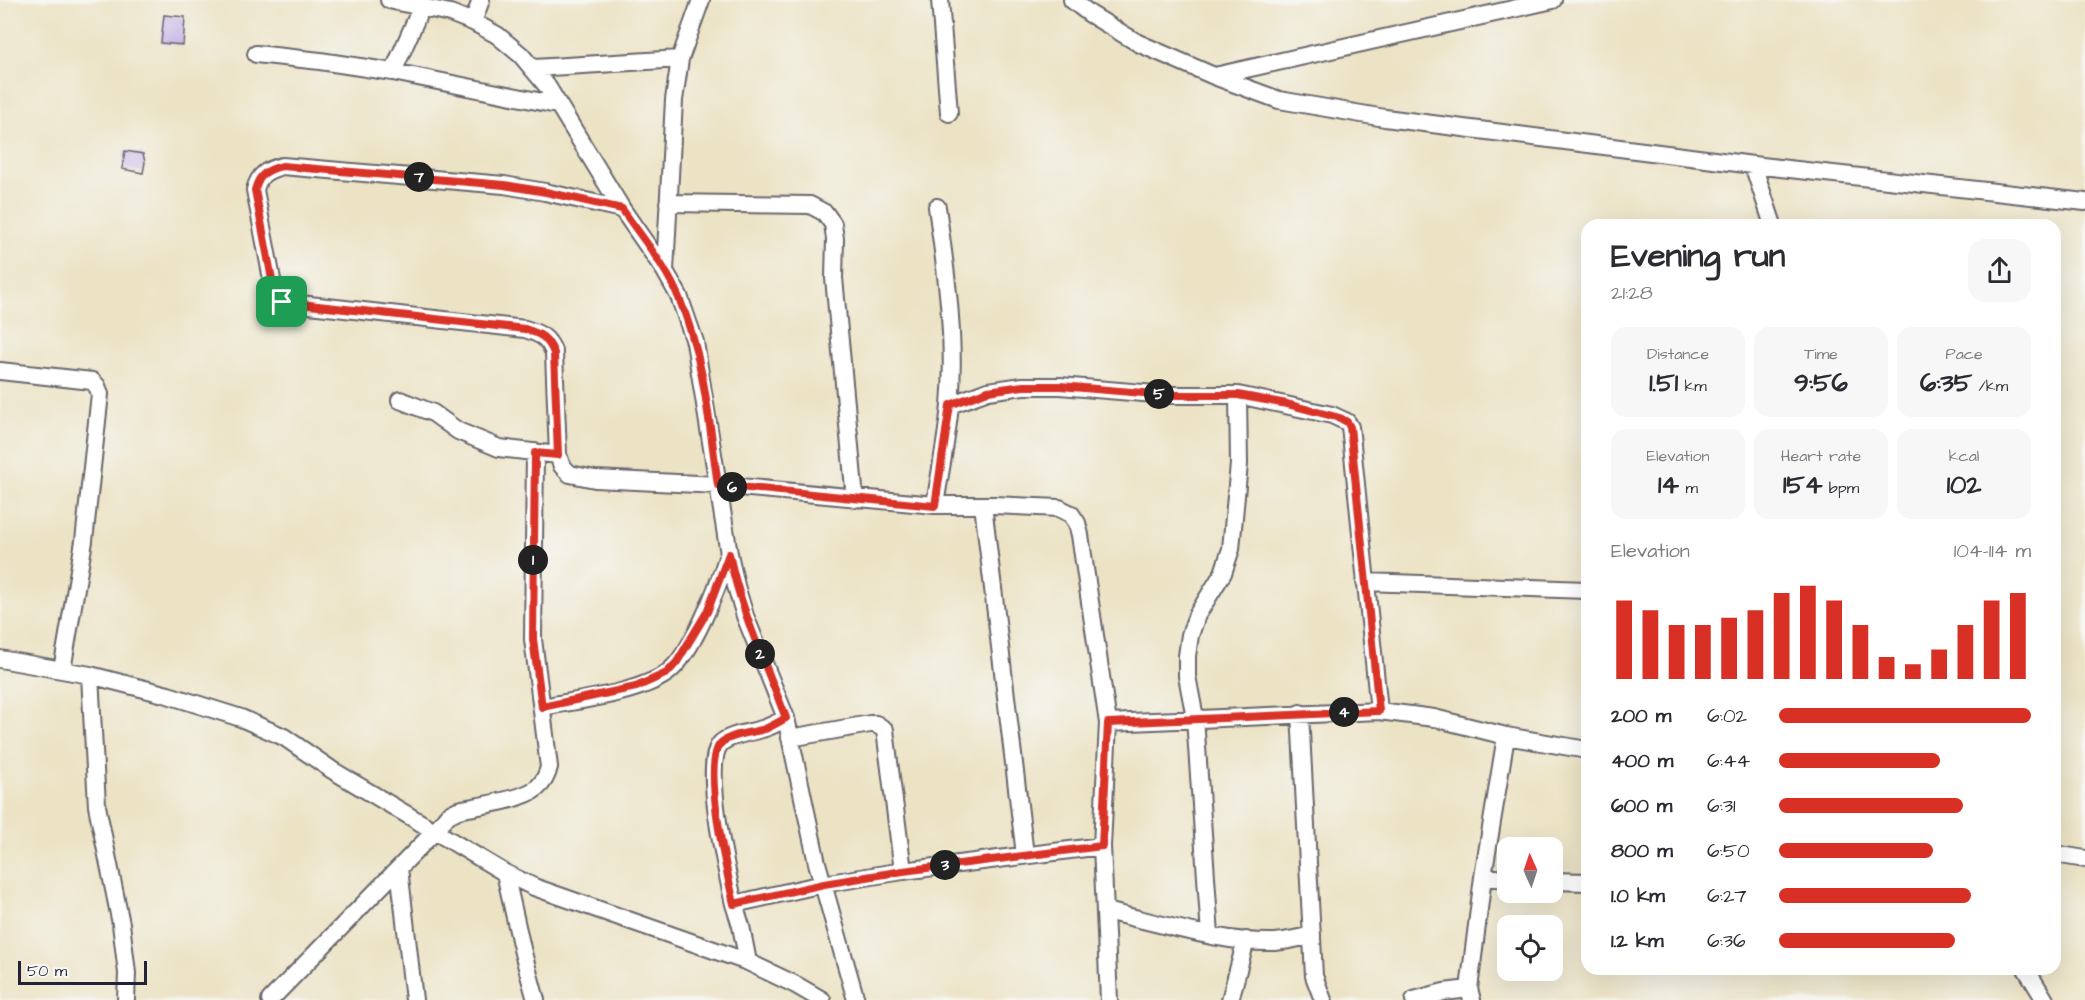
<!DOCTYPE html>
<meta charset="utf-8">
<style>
:root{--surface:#fff;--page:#f7f7f7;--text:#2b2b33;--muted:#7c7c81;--accent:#d93025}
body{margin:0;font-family:"Architects Daughter",sans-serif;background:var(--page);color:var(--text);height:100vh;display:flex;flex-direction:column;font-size:22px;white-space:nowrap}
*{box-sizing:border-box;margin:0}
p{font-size:20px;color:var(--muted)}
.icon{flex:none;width:33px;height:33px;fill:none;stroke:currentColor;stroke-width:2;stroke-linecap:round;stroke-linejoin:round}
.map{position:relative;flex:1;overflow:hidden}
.side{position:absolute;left:1581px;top:219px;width:480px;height:756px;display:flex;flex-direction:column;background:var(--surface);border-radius:18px;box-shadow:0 6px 24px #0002}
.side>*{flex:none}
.needle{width:39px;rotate:357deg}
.tools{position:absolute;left:1497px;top:837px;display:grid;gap:12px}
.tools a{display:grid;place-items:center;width:66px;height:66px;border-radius:12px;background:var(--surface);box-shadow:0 6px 24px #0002;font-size:30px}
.scale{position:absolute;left:18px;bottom:15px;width:129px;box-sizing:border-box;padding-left:6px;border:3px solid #22223b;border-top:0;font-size:16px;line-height:21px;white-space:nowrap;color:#22223b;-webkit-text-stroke:4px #f6f6f2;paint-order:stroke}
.pin{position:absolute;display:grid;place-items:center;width:51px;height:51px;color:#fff;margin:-26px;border-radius:12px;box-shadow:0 3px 9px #0006}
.km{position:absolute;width:30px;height:30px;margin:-15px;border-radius:50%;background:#222;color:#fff;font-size:16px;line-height:30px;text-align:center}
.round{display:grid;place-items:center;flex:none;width:63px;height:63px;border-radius:18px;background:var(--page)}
.head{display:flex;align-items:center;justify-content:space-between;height:102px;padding:0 30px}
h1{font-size:33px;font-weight:800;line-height:45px}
.metrics{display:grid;grid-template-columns:repeat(3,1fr);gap:9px;height:102px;padding:6px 30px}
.metrics div{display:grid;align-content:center;border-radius:15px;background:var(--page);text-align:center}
.metrics b{font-size:26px;font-weight:800}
.metrics small{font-size:16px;font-weight:400}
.metrics p{font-size:16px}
.chart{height:168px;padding:12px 30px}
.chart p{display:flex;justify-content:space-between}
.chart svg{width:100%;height:108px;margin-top:6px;stroke:var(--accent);stroke-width:6}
ul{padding:0 30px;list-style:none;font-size:20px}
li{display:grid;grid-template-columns:96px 72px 1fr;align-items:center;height:45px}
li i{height:15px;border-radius:8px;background:var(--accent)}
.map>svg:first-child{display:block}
.building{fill:#b7a2e4}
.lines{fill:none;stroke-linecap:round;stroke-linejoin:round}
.minor-casing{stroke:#69666b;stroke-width:20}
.minor{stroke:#fff;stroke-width:16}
.route-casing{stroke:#fff;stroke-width:12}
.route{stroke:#d93025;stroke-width:8}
</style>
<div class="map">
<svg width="2085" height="1000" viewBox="0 0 2085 1000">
<rect width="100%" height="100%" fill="#f6f6f2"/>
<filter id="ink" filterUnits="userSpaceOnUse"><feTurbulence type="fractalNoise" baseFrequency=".0167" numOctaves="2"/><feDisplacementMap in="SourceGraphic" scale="12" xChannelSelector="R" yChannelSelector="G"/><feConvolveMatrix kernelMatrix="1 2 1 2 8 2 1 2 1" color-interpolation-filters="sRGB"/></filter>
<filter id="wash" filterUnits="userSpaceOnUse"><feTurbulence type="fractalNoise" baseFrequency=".008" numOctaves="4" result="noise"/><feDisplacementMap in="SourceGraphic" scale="24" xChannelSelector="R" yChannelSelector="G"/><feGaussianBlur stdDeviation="1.35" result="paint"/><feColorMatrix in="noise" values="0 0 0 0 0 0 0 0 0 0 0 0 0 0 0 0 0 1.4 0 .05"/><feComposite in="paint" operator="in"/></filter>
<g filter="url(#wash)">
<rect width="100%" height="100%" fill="#ece3c5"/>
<g id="blocks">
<path class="building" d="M164 15 185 17 183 45 161 43Z
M125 151 143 154 145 162 143 173 122 169Z"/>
</g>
</g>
<g filter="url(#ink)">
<use href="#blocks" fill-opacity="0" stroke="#69666b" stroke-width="1.5"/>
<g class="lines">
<g class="minor-casing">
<path id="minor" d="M389 0 450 13 473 22 497 35 521 55 547 86 622 209 665 271 679 296 695 342 729 554 736 586 745 616 786 718 817 863 856 1000
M940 0 949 113
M1072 0 1090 14 1138 43 1214 76 1279 100 1385 118 1753 165 2085 202
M473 22 481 0
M256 54 320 61 393 72 557 105
M534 68 680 59
M393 72 422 6
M1215 76 1553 0
M1753 165 1773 225
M668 203 810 205 825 213 833 224 835 239 834 278 855 499
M622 209 545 192 504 185 282 166C267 170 259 174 255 190L274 290 282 302 525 329C541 334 548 337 554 353L558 455 562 466 570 474 595 479 718 485 935 505H994L1059 508 1071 514 1077 523 1080 535 1108 723 1102 846 903 871 823 884 734 904 741 926 748 962
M665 271 674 100 680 59 701 0
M0 371 92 381 97 386 100 394 84 541 62 670
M400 400 433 413 458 431 499 448 558 455
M950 405 988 391 1023 386H1060L1167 395H1238L1332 415 1347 422 1350 427 1351 435 1379 711
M935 505C940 472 947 438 950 405 956 338 946 272 937 207
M983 505 1025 855
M1365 582 1587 590
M0 659 90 675 168 695 241 718 284 737 332 770 505 873 534 887 748 962 796 985 822 1000
M90 675 97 806 121 924 127 973 126 1000
M542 707C578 700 637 694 667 673 693 654 718 586 728 555
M1300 713 1314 976 1323 1000
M1108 723 1379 711 1434 718 1506 736 1587 750
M790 738 870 724H876L885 730 903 871
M1102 846 1109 1000
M2055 854 2085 859
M399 868 414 1000
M505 873 523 953 536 1000
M1483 877 1508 879
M1552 881 1587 882
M734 904C728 877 701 762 721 743 731 734 752 733 765 728 772 726 779 722 786 718
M1105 911C1155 922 1225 944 1275 942 1287 941 1300 938 1312 935
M1210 935 1195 718 1187 676V656L1190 635 1197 615 1223 573 1231 549 1239 464 1238 395
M2026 969 2045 1000
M1469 989 1483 877 1506 736
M270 1000 436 830 448 815 458 810C477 806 523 800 537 788 544 782 547 776 549 767L533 639 535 452
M1230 1000 1246 940
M1414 1000 1444 992 1469 989 1472 1000"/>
</g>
<use href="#minor" class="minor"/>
</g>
</g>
<g class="lines" filter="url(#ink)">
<g class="route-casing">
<path id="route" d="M282 166 504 185 546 192 622 209C642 238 666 266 679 298 704 357 709 422 718 485L935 506 950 405 988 391 1023 386H1060L1167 395H1238L1287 404 1340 418 1347 422 1350 427 1379 711 1108 723 1102 846 903 871 824 884 734 904C728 877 701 762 721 743 731 734 752 733 765 729 772 726 779 722 786 718 765 663 741 611 729 554L707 612 677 662 667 673 636 687 542 707 533 639 535 453 558 455 554 353C547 337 541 334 525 329L282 302 274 290 255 190C259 174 267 170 282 166Z"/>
</g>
<use href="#route" class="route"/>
</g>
</svg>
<div class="tools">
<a><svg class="needle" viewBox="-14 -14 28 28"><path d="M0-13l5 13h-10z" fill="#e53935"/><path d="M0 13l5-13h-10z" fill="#7c7c81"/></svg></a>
<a><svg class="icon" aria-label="locate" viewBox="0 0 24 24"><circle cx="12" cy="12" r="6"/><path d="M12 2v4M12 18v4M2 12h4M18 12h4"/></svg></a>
</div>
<div class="scale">50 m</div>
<div class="pin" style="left:282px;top:302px;background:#1e9e55"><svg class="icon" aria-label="arrive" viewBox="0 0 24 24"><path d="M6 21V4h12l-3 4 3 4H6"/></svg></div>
<b class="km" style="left:533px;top:560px">1</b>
<b class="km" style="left:760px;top:654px">2</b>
<b class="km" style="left:945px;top:865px">3</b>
<b class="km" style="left:1344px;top:712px">4</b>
<b class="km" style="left:1159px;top:394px">5</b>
<b class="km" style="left:732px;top:487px">6</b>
<b class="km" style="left:419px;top:177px">7</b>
<section class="side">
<div class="head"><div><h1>Evening run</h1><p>21:28</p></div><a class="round"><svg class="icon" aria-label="share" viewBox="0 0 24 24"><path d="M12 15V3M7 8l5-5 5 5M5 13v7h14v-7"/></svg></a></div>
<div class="metrics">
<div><p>Distance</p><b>1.51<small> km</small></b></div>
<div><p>Time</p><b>9:56</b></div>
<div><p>Pace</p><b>6:35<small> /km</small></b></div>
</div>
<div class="metrics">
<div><p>Elevation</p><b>14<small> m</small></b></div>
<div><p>Heart rate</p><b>154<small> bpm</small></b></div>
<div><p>kcal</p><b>102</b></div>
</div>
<div class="chart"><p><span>Elevation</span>104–114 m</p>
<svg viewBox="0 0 160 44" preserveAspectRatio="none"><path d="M5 44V12M15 44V16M25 44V22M35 44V22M45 44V19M55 44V16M65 44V9M75 44V6M85 44V12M95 44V22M105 44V35M115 44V38M125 44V32M135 44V22M145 44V12M155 44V9"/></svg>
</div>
<ul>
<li><b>200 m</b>6:02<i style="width:100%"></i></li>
<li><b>400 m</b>6:44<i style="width:64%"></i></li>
<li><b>600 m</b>6:31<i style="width:73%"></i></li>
<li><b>800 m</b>6:50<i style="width:61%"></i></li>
<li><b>1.0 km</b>6:27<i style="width:76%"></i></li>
<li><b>1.2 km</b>6:36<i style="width:70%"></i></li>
</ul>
</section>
</div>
